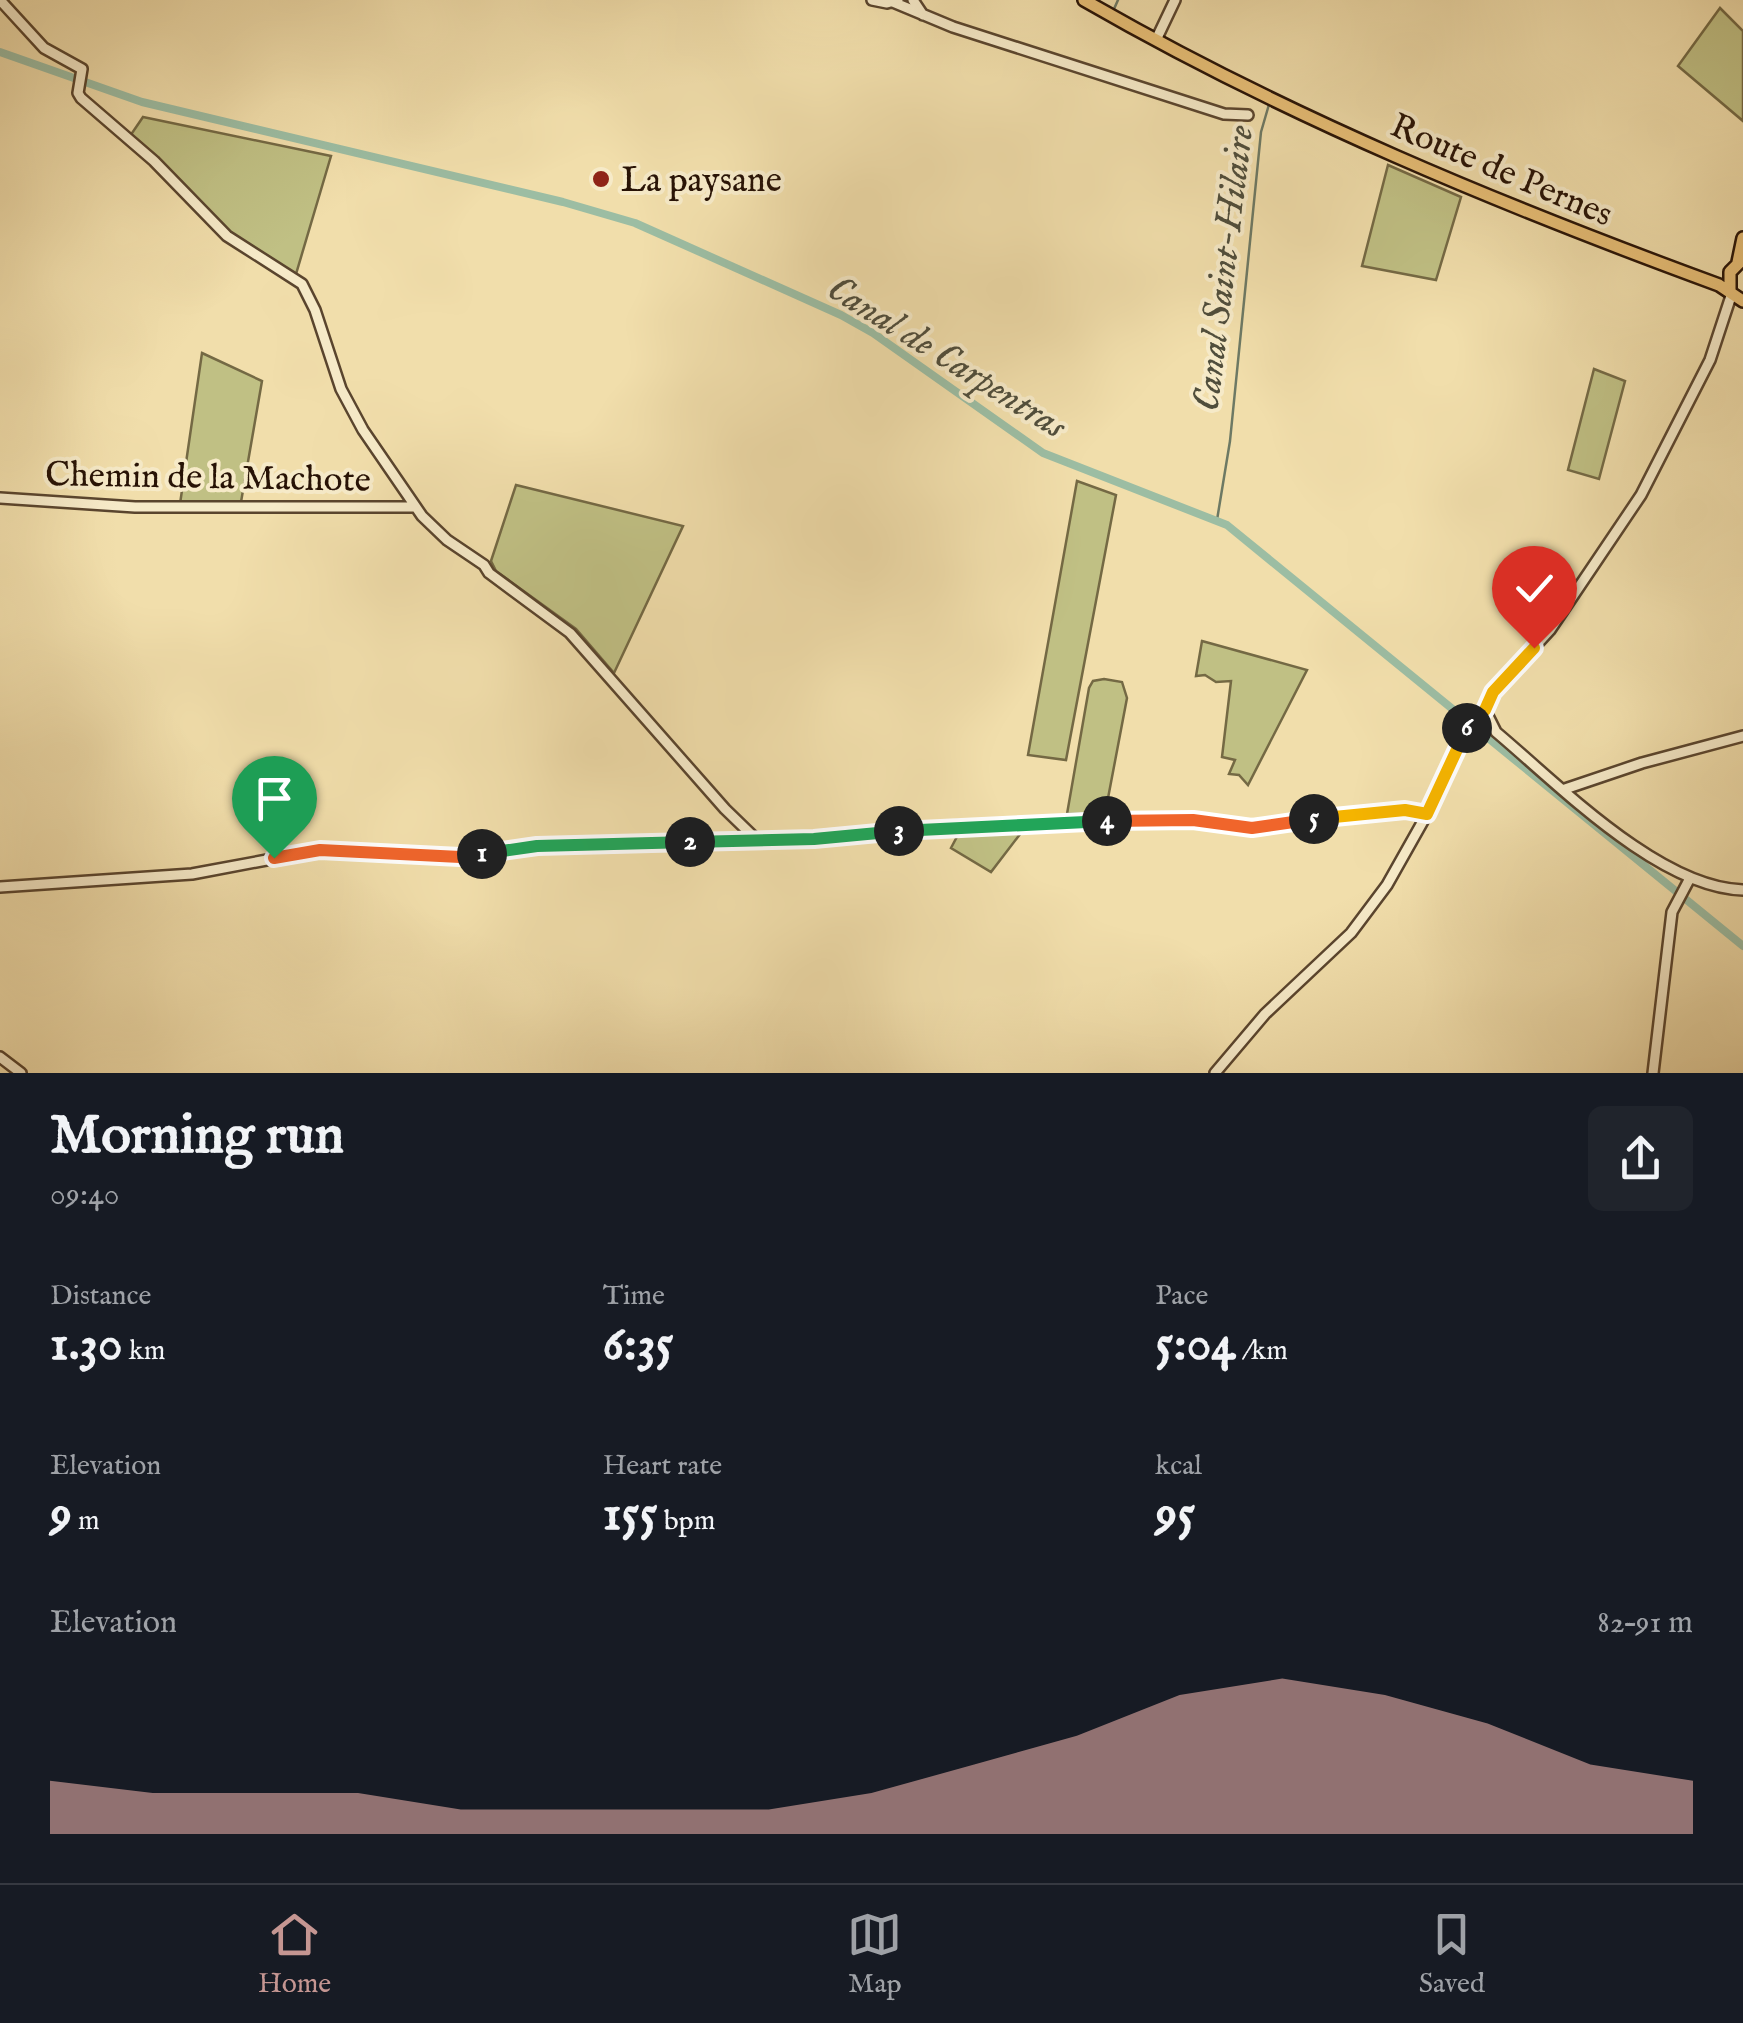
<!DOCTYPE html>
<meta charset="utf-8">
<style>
:root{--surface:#171b24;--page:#20242c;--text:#f1f3f6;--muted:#9ea1a6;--line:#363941;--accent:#c59692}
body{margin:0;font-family:"IM FELL English",serif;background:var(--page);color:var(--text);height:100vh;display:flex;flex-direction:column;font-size:38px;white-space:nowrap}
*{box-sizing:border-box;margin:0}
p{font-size:32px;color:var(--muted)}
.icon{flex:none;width:55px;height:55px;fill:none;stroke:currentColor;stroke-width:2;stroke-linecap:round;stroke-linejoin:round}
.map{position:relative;height:1073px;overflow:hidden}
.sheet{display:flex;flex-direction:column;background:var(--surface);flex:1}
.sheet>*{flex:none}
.pin{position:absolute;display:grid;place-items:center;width:85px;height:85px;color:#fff;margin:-102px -42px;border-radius:50% 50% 50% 0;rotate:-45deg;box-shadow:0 0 10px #0007}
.pin .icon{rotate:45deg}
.km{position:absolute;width:50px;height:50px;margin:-25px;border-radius:50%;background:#222;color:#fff;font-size:28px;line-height:50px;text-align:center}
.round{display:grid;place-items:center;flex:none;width:105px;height:105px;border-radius:15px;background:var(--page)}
.headline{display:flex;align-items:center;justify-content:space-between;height:170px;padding:0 50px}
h1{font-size:55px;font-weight:800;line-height:75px}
.metrics{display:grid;grid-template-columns:repeat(3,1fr);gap:15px;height:170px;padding:10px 50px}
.metrics div{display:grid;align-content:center}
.metrics b{font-size:50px;font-weight:800}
.metrics small{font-size:28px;font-weight:400}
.metrics p{font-size:28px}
.chart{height:280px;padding:20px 50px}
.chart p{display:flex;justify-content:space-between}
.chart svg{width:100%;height:180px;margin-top:10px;fill:var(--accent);opacity:.7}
.menu{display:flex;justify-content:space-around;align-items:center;height:140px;border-top:2px solid var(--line);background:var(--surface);font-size:28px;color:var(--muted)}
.menu a{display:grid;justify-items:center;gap:5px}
.menu .current{color:var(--accent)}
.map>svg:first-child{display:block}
.green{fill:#c0c084;stroke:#746944;stroke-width:2.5}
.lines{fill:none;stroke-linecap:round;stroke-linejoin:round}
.stream{stroke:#6d7964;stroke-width:2.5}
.canal{stroke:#9cbda3;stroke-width:8}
.minor-casing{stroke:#5a452e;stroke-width:14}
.major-casing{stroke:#271205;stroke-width:16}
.minor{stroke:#f6eac8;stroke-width:9}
.major{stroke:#e8bf76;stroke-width:11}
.split-1-casing{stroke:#fff;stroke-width:20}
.split-2-casing{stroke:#fff;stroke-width:20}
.split-3-casing{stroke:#fff;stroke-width:20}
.split-4-casing{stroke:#fff;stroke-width:20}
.split-5-casing{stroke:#fff;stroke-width:20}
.split-6-casing{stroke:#fff;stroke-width:20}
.split-7-casing{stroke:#fff;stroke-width:20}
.split-1{stroke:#f0652b;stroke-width:12}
.split-2{stroke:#22a559;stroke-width:12}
.split-3{stroke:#22a559;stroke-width:12}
.split-4{stroke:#22a559;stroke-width:12}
.split-5{stroke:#f0652b;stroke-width:12}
.split-6{stroke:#f5b400;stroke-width:12}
.split-7{stroke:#f5b400;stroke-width:12}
.poi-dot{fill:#8f2418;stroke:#f6eac8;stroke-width:4}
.labels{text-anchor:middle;stroke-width:8;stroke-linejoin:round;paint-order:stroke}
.street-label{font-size:35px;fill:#271205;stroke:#f6eac8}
.poi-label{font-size:35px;fill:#271205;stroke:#f6eac8;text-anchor:start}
.water-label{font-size:38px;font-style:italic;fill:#504e3c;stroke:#f6eac8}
</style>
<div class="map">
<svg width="1743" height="1073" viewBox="0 0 1743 1073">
<rect width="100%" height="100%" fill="#f1deab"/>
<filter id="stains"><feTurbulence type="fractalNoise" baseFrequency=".002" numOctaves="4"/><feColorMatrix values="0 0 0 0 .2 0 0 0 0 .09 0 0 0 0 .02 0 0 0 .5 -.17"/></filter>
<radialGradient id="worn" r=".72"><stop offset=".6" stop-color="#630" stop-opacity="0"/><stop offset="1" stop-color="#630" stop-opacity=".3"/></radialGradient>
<path class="green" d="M1720 8 1743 31V121L1678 66Z
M143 117 331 156 296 274 232 237 130 136Z
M1388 165 1461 197 1436 280 1362 266Z
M202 353 262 381 241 502 180 504Z
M1594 369 1625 381 1599 479 1568 470Z
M1077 481 1116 495 1066 760 1028 755Z
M516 485 683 526 614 673 576 629 496 571 491 561Z
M1202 641 1307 670 1248 785 1239 775 1229 774 1235 760 1222 757 1231 681 1216 682 1205 675 1196 676Z
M1104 679 1122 682 1127 698 1105 814H1067L1089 688 1093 681Z
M967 829H1024L991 872 951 848 960 831Z"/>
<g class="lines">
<path class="stream" d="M1114 9 1118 0
M1217 520 1230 441 1261 132 1270 101"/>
<path class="canal" d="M0 52 142 102 563 202 635 223 841 315 873 333 1043 453 1227 525 1743 946"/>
<g class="minor-casing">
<path id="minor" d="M0 0 44 48 82 69 78 93 81 98 154 161 227 236 302 284 315 310 341 389 363 430 422 516 447 540 484 565 489 573 570 633 725 809 758 841
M872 0 887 3 898 0
M913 0 923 15
M893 2 953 27 1224 114 1248 115
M1156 40 1175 0
M0 498 135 507H415
M1485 710 1496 732C1558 784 1659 888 1743 890
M1565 789 1642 763 1743 736
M0 887 192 874 320 850 460 857 537 847 814 839 954 826 1173 819 1252 828 1386 811 1427 814
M0 1057 21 1073
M1215 1073 1265 1014 1351 933 1387 885 1427 814 1466 729 1485 710 1493 692 1550 630 1641 495 1710 360 1732 293
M1653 1073 1672 912 1690 878"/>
</g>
<g class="major-casing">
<path id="major" d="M1084 0C1285 116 1501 205 1719 285L1743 301
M1738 262 1743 238
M1730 290V272L1743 259"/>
</g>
<use href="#minor" class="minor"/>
<use href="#major" class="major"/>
</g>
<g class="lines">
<g class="split-1-casing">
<path id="split-1" d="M274 858 320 850 460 857 482 854"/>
</g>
<g class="split-2-casing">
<path id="split-2" d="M482 854 537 846 690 842"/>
</g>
<g class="split-3-casing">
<path id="split-3" d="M690 842 814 839 899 831"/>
</g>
<g class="split-4-casing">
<path id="split-4" d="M899 831 1107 821"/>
</g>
<g class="split-5-casing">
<path id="split-5" d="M1107 821 1193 820 1252 828 1314 819"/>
</g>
<g class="split-6-casing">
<path id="split-6" d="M1314 819 1405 810 1427 814 1467 728"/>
</g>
<g class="split-7-casing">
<path id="split-7" d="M1467 728 1485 710 1493 692 1534 648"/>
</g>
<use href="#split-1" class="split-1"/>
<use href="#split-2" class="split-2"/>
<use href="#split-3" class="split-3"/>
<use href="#split-4" class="split-4"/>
<use href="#split-5" class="split-5"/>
<use href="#split-6" class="split-6"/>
<use href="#split-7" class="split-7"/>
</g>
<circle class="poi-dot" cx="601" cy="179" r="10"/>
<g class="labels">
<g class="street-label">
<text transform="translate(1502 169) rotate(23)" y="12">Route de Pernes</text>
<text transform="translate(208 476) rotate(1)" y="12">Chemin de la Machote</text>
</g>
<g class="poi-label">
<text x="621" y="191">La paysane</text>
</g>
<g class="water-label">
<text transform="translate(1222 268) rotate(-83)" y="13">Canal Saint-Hilaire</text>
<text transform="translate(948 356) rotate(32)" y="13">Canal de Carpentras</text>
</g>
</g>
<rect width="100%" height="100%" filter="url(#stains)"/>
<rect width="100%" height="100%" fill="url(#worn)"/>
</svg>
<div class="pin" style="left:274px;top:858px;background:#1e9e55"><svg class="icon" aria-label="arrive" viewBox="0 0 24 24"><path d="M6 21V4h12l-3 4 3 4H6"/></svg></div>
<div class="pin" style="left:1534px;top:648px;background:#d93025"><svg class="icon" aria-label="check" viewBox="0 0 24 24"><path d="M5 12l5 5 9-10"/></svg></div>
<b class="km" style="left:482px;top:854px">1</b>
<b class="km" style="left:690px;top:842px">2</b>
<b class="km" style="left:899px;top:831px">3</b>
<b class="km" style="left:1107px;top:821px">4</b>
<b class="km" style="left:1314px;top:819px">5</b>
<b class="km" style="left:1467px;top:728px">6</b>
</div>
<section class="sheet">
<div class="headline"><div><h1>Morning run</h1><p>09:40</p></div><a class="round"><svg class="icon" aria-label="share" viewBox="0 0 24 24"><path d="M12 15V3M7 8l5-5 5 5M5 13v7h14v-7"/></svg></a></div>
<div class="metrics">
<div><p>Distance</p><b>1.30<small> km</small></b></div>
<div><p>Time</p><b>6:35</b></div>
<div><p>Pace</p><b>5:04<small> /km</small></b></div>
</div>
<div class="metrics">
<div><p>Elevation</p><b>9<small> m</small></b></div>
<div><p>Heart rate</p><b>155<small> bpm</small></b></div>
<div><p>kcal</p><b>95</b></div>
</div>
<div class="chart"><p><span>Elevation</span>82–91 m</p>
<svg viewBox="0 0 160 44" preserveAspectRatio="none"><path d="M0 44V31L10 34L20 34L30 34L40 38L50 38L60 38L70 38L80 34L90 27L100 20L110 10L120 6L130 10L140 17L150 27L160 31V44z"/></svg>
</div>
</section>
<nav class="menu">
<a class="current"><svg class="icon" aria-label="home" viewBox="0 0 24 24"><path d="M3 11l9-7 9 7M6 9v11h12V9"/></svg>Home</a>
<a><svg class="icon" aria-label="map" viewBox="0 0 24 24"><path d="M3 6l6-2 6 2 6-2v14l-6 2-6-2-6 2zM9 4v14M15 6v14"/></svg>Map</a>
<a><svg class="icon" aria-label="saved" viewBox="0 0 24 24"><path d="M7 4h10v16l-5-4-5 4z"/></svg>Saved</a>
</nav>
